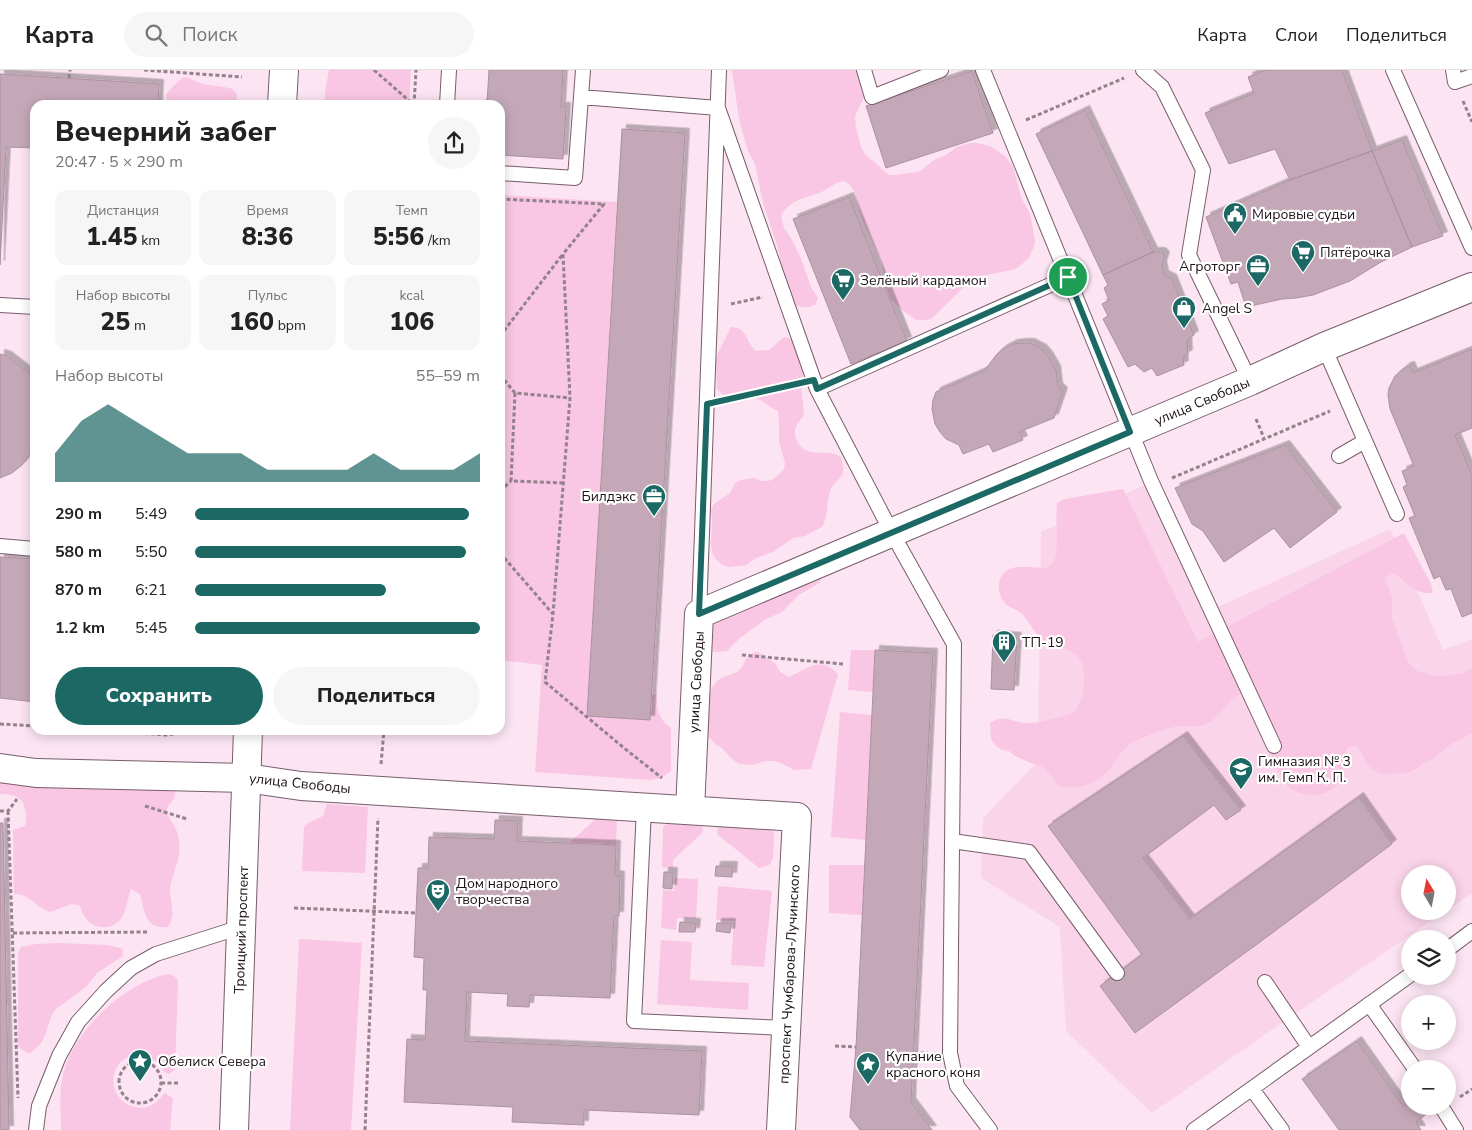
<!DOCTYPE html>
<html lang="ru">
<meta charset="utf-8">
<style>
:root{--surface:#fff;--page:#f6f6f6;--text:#222;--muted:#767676;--line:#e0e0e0;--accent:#1c6864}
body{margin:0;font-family:"Nunito Sans",sans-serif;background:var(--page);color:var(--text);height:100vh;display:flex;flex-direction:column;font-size:19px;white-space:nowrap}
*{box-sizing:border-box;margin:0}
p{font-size:16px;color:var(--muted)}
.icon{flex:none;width:28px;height:28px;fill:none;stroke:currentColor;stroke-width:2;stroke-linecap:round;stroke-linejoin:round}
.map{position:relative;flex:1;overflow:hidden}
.side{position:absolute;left:30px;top:30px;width:475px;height:635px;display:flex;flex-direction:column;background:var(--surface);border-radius:15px;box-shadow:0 2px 12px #0003}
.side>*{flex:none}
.needle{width:32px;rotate:350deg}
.fabs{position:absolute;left:1401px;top:795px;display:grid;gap:10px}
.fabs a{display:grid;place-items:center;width:55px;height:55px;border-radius:50%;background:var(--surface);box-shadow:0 2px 12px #0003;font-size:25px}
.pin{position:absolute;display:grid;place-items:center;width:42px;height:42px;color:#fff;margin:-21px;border:2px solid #fff;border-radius:50%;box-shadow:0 1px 5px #0007}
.round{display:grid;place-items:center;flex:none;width:52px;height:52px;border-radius:26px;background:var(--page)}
.summary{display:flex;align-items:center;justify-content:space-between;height:85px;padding:0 25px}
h1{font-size:28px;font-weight:800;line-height:38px}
.stats{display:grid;grid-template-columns:repeat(3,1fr);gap:8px;height:85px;padding:5px 25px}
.stats div{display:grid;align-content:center;border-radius:12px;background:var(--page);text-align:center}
.stats b{font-size:25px;font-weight:800}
.stats small{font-size:14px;font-weight:400}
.stats p{font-size:14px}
.chart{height:140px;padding:10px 25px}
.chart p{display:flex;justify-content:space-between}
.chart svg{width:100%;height:90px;margin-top:5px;fill:var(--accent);opacity:.7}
.button{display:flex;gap:10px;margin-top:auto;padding:10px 25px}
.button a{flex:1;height:58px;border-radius:30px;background:var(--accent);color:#fff;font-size:20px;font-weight:800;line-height:58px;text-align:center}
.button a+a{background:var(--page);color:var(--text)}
ul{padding:0 25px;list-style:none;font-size:16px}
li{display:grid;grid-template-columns:80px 60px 1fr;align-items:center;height:38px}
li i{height:12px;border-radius:6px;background:var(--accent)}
header{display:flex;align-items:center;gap:30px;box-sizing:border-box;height:70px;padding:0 25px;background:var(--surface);border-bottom:1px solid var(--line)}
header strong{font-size:24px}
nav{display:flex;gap:28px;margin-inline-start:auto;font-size:18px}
.search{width:350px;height:45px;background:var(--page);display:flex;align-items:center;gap:12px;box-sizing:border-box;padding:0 18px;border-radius:28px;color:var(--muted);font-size:19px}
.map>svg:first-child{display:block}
.built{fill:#fad4e9}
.green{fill:#f9c6e3}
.building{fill:#c4a8b8;stroke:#ad91a0;filter:url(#shadow)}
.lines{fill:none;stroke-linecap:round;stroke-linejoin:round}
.lane-casing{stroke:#765d6b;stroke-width:16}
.street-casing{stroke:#765d6b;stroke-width:30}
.secondary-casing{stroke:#765d6b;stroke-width:30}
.path{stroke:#94828c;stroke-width:3;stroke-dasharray:4 2.5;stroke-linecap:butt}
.lane{stroke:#fff;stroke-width:14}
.street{stroke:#fff;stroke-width:28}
.secondary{stroke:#fff;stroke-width:28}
.route-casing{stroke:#fff;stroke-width:10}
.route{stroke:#1c6864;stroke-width:6}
.labels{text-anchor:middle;stroke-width:4.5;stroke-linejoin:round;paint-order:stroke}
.poi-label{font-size:14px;fill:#1c1217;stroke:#fff;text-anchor:start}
.street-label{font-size:14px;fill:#1c1217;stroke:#fff}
</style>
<header>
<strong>Карта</strong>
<div class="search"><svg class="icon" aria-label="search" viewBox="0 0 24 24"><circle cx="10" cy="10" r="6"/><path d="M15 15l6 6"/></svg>Поиск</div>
<nav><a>Карта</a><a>Слои</a><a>Поделиться</a></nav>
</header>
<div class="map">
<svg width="1472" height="1060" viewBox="0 0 1472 1060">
<defs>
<filter id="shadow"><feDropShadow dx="4.5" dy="-4.5" stdDeviation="0" flood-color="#0004"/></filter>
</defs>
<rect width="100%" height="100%" fill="#fce4f2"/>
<path class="built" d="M1158 409 1216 538 1390 459 1443 580 1472 569V823L1448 840V804H1410V841H1445L1289 948 1152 1043 1066 961 1060 857 981 808 983 748 1038 691 1041 462Z"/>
<path class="green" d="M329 0H411L409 35H325V22Z
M732 0H873L869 22 864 27 855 46 856 58 861 77 865 84 870 89 875 92 885 102 890 105H896L917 102 923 99 934 90 946 85 957 77 970 73H977L990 76 1005 86 1013 96 1021 127 1030 144 1035 170 1034 177 1028 189 1016 199 982 206 968 213 931 249 924 250H916L902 240 891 229 888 222 881 190 871 168 861 147 855 123 851 116 845 111C834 112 829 119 819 123 802 129 793 129 781 145L784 158 791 168 800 186 811 217 818 228 815 235 809 237H800L794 234 784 210 778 178 763 133 755 94 748 81 739 49Z
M184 7C191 8 194 11 200 13 210 16 222 16 233 19L237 24 236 35H172L167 30 166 24C172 18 177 11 184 7Z
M500 125 617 132 587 646 651 624 657 625C656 639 659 650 671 658V701L661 708 650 710 535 702 542 595 500 590V302H502C507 293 506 283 500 275Z
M731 257C749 258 745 272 756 281L769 280 784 267 791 269 800 288 802 294 803 309 801 316 804 344C802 349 798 352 796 357 794 361 795 365 796 369 805 391 827 377 841 387 842 392 844 397 843 403 841 409 834 412 831 418 826 430 829 445 822 457L805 466 793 468 773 482 756 488 746 495 729 497 722 495 714 487 712 482 711 476 712 451 711 440 714 434 730 423 735 413 741 410 754 408 761 411H768L774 409 784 399 785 393 779 371V352L778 341C769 338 765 331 757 329 746 325 736 328 725 327L717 319 716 290 717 285Z
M1123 419 1198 572 1404 463 1431 514 1433 523C1414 525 1408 512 1393 503L1385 508 1392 528V548L1405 584 1409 593 1417 601 1435 606H1445L1463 603 1472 598V663L1451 674 1431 690 1423 693 1416 699 1407 703 1380 704 1373 700 1367 694 1360 680 1356 675 1348 677C1347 679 1346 681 1345 684 1344 687 1345 691 1344 695 1343 700 1342 709 1339 713 1332 721 1322 725 1312 725 1289 723 1283 713 1275 693 1273 689 1270 684 1269 679 1265 665 1272 619 1247 622 1230 624 1222 647 1206 654 1199 658 1188 656 1180 656 1169 657 1143 667 1133 672 1124 678 1119 686 1113 694 1099 714 1085 718 1061 717L1045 699 1039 695 1031 693 1015 686 1009 681 1002 680 996 676 991 669 990 653C1008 643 1010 653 1027 653 1034 654 1069 646 1074 642 1085 632 1088 598 1079 588 1069 577 1053 576 1042 569 1033 562 1030 552 1023 545 1017 539 1009 538 1004 532 1000 527 998 520 999 514 1002 490 1031 498 1047 498 1049 496 1052 495 1053 492 1060 482 1055 448 1057 433L1065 429Z
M821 507 819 513 799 525 782 542 766 549 741 567 727 581 716 582 711 581V552Z
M851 580H875L873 622 848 620Z
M756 582 762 584 766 588 775 593 780 602 789 607C808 599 819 585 838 604L811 699 794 700 781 693 773 691H765L752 695 740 694 733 690 722 678 716 675 705 663C706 646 704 620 720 609 725 605 733 605 738 601 747 594 741 589 756 582Z
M840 642 872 645 866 770 831 767Z
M0 701 175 715C175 721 176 725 173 730 170 734 167 736 167 740 167 748 175 754 177 762 178 765 179 769 179 773 182 791 170 805 170 823 171 835 176 846 168 857 144 859 145 842 140 824L131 819C128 827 127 837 123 845 118 858 99 861 89 852 84 847 82 841 79 835L72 834 50 842C35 837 32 825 14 824L13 760 25 756C27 749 26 733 20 729 15 725 6 724 0 724Z
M327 734 368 737 365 803 302 801 304 757 308 753 323 746Z
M598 747 617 748 616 775 569 773Z
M671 750 702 754 703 762 673 790V798L662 797 663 757Z
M767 754 774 764 773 789 769 795 759 798 717 764 718 755Z
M829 795H864L862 845 829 843Z
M675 808 698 809 696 849 677 848 676 860 661 858 663 820 674 821Z
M718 816 772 821 764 897 731 895 734 851 716 850Z
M299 869 362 873 351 1060H290Z
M661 870 692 872 690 910 749 913 748 940 657 934Z
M58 873 108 875 123 879V886L97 903 86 917 56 939C44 954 51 970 29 984L24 981 18 976V883L21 877 36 874Z
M169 904 174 906 178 910 175 1000 169 1004 164 1002C159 993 151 986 140 985 110 984 103 1025 131 1036 138 1038 144 1039 150 1036 157 1033 160 1027 165 1023L173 1028 170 1060H61C61 1044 59 1026 62 1010 69 964 124 912 169 904Z"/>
<path class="building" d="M489 0H563L561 37H566L563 89 500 85V35H482V33H487Z
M1266 0H1342L1372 81 1290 110 1275 79 1229 94 1205 43 1254 23 1248 7Z
M972 1 993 63 886 98 866 36Z
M0 4 159 14 158 35H35V78L6 77 0 195Z
M1085 40 1153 182 1103 205 1036 64Z
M622 59 685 63 650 650 587 646Z
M1402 70 1443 166 1412 177 1372 81Z
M1372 81 1412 177 1381 192 1350 211 1313 225 1296 228 1282 229 1246 237 1238 212 1231 214 1206 147 1290 110Z
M849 127 907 271 851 294 793 149Z
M1153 182H1161L1165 186 1162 195 1164 205 1172 209 1194 265 1187 270 1188 284 1183 287 1184 295 1157 306 1152 298 1144 302 1135 294 1128 297 1103 249 1108 246 1102 234 1109 230 1104 218 1108 215 1103 205Z
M1022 273H1030L1042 279 1048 286 1056 300 1058 317 1063 322 1054 348 1019 362 1023 370 993 382 989 374 963 384 959 375 946 369 940 362 935 354 932 339 933 330 936 322 984 301 997 284 1003 279 1013 274Z
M1472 279V358L1455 365 1472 405V543L1462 547 1451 519 1446 520 1440 506 1434 509 1409 448 1415 446 1403 417 1407 415 1402 401 1414 396 1390 339 1388 325 1389 318 1395 306 1406 297 1410 296 1413 303Z
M0 284 7 286 29 303 35 318V378L22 395 12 403 0 408Z
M1285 375 1337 442 1290 478 1274 458 1224 492 1203 461 1192 454 1175 418Z
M0 487 35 489V632L0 628Z
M993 565 1017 567 1014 620 991 619Z
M875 580 933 583 911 1032 932 1060H860L850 1047 856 977Z
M1183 666 1241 740 1226 750 1214 735 1143 788 1190 849 1359 727 1392 774 1260 872 1135 963 1100 916 1142 885 1048 756Z
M495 750 518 751 517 771 616 775 615 805 620 806 619 846H614L610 928 530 925 529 937 507 936 508 924 467 922 465 971 702 981 699 1045 584 1040V1055L512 1052 513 1037 404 1032 407 969 425 970 427 920H423L424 888 414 887 418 798H428L429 767 494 769Z
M0 753H3L9 1060H0Z
M716 796H733L732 807 715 806Z
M664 802H673L672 819 663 818Z
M680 852 696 853 695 862H679Z
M717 853H731L730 863 716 861Z
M1357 971 1403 1036 1410 1031V1036H1437L1416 1052 1421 1060H1339L1302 1009Z"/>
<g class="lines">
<g class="lane-casing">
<path id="lane" d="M864 0 872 27 941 0
M983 0 1151 411 1274 676
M1143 0 1162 17 1203 100 1189 185 1250 311
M1393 0 1472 178
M1453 0 1455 12 1472 6
M581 27 718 38
M447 35 449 0
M718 38 817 319 892 463 954 574 950 983 957 1016 990 1060
M500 103 575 108 583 0
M0 235 35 237
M1324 277 1397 444
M817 319 1068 207
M1339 386 1365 371
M0 476 35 479
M699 544 719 0
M644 738 634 951 786 958
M952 771 1029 782 1117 903
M1448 879 1472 861
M1265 912 1309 977
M1369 934 1415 999
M1252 1019 1282 1060
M1441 1036 1456 1060
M36 1060 39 1036 59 986 78 952 106 921 131 898 156 884 241 857
M1194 1060 1410 905"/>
</g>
<g class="street-casing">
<path id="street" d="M0 698 36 703 246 708 301 716 797 747 781 1060
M690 740 699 544 1250 311 1324 277 1472 217"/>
</g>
<g class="secondary-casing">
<path id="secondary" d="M282 35 284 0
M234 1060 248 660"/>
</g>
<path class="path" d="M144 0 242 7
M374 0 414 35
M69 8 70 0
M1463 31 1472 52
M414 35 416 0
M1026 50 1124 8
M500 129 604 134 563 184 570 328 553 544 545 612 624 678 662 708
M731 234 763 227
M500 266 563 184
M500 305 515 323 570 328
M515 323 511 411 564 413
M729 329 794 314
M1256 349 1264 368
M1172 408 1330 341
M500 421 511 411
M500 483 553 544
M742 585 843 594
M0 654 35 656
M92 660 168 665 193 660
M381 694 384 660
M145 736 187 749
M0 741H8L17 729
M8 741 18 1028
M294 838 416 843
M13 863 148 862
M835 976 856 977
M914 983H928
M119 1012a21 21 0 1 1 42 0a21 21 0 1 1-42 0Z
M161 1013H179
M1460 1027 1472 1019
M365 1060 378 748"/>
<use href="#lane" class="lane"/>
<use href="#street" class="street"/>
<use href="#secondary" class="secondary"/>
</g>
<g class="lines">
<g class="route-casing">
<path id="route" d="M1068 207 1130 362 699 544 707 334 814 310 817 319Z"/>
</g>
<use href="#route" class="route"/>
</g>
<defs>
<g id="civic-pin" transform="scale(1.25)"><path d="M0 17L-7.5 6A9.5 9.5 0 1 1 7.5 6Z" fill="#1c6864" stroke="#fff"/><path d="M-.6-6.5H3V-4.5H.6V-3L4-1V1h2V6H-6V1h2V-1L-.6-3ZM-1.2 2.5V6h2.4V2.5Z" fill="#fff"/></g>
<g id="supermarket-pin" transform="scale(1.25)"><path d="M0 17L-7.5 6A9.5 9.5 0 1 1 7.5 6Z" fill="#1c6864" stroke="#fff"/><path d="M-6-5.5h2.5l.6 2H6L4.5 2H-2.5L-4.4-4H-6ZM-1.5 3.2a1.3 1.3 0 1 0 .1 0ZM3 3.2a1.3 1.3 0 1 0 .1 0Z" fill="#fff"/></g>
<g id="office-pin" transform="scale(1.25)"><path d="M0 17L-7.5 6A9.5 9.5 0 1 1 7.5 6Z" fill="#1c6864" stroke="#fff"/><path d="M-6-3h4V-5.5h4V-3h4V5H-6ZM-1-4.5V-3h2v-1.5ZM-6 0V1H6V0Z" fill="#fff"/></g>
<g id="shop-pin" transform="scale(1.25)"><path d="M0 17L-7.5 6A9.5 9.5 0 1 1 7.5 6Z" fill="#1c6864" stroke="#fff"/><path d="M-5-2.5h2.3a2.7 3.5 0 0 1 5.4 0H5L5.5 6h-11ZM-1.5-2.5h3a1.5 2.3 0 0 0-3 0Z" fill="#fff"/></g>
<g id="building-pin" transform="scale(1.25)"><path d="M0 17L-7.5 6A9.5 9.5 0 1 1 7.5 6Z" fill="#1c6864" stroke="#fff"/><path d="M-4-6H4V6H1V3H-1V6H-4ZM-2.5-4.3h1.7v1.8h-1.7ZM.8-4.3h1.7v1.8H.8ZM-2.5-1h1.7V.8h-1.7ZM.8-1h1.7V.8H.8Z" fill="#fff"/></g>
<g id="school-pin" transform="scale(1.25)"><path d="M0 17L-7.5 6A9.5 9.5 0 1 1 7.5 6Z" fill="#1c6864" stroke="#fff"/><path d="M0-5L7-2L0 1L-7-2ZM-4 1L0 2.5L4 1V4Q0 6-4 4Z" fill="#fff"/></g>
<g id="theatre-pin" transform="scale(1.25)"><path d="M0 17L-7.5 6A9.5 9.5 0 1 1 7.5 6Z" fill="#1c6864" stroke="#fff"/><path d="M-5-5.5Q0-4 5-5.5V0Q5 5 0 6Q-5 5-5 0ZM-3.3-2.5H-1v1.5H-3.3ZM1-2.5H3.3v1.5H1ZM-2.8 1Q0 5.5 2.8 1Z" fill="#fff"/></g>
<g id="sight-pin" transform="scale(1.25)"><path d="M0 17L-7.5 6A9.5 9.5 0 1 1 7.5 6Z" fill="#1c6864" stroke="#fff"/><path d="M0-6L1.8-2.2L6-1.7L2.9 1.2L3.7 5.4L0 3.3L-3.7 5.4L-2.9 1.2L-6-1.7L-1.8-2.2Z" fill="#fff"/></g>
</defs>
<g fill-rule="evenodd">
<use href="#civic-pin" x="1235" y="144"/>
<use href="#supermarket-pin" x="1303" y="182"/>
<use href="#office-pin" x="1258" y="196"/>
<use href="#supermarket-pin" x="843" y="210"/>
<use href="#shop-pin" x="1184" y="238"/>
<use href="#office-pin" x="654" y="426"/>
<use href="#building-pin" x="1004" y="572"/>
<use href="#school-pin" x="1241" y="699"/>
<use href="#theatre-pin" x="438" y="821"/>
<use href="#sight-pin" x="140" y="991"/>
<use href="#sight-pin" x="868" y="994"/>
</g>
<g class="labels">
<g class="poi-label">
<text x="1252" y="149">Мировые судьи</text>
<text x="1320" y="187">Пятёрочка</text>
<text x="1240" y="201" text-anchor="end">Агроторг</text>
<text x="860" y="215">Зелёный кардамон</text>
<text x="1202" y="243">Angel S</text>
<text x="636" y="431" text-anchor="end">Билдэкс</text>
<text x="1022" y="577">ТП-19</text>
<text x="1258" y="696">Гимназия № 3<tspan x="1258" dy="16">им. Гемп К. П.</tspan></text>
<text x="456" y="818">Дом народного<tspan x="456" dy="16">творчества</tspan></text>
<text x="886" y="991">Купание<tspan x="886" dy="16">красного коня</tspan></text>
<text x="158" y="996">Обелиск Севера</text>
</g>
<g class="street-label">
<text transform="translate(1202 331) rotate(-23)" y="5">улица Свободы</text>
<text transform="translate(696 612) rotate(-87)" y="5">улица Свободы</text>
<text transform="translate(300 713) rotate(6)" y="5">улица Свободы</text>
<text transform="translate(241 860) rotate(-88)" y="5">Троицкий проспект</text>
<text transform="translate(789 904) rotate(-87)" y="5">проспект Чумбарова-Лучинского</text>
</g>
</g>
</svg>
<div class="fabs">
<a><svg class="needle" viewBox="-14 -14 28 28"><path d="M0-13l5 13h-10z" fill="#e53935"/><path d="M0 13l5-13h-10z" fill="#767676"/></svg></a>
<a><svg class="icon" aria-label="layers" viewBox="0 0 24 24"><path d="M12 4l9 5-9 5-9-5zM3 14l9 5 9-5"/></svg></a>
<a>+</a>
<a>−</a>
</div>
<div class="pin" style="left:1068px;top:207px;background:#1e9e55"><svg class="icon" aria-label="arrive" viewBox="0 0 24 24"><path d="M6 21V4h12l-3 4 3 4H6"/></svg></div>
<section class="side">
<div class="summary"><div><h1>Вечерний забег</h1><p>20:47 · 5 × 290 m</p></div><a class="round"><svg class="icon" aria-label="share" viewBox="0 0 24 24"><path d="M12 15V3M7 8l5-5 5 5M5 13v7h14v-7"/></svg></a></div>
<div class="stats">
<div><p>Дистанция</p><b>1.45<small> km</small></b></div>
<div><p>Время</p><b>8:36</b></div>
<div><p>Темп</p><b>5:56<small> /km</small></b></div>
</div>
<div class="stats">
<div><p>Набор высоты</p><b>25<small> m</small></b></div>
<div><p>Пульс</p><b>160<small> bpm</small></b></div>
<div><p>kcal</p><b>106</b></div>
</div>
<div class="chart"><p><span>Набор высоты</span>55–59 m</p>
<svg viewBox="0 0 160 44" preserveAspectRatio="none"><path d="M0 44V30L10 14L20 6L30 14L40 22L50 30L60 30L70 30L80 38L90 38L100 38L110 38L120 30L130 38L140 38L150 38L160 30V44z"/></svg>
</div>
<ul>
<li><b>290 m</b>5:49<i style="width:96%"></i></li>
<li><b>580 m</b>5:50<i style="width:95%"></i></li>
<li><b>870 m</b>6:21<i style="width:67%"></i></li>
<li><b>1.2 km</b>5:45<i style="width:100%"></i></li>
</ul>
<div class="button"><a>Сохранить</a><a>Поделиться</a></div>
</section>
</div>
